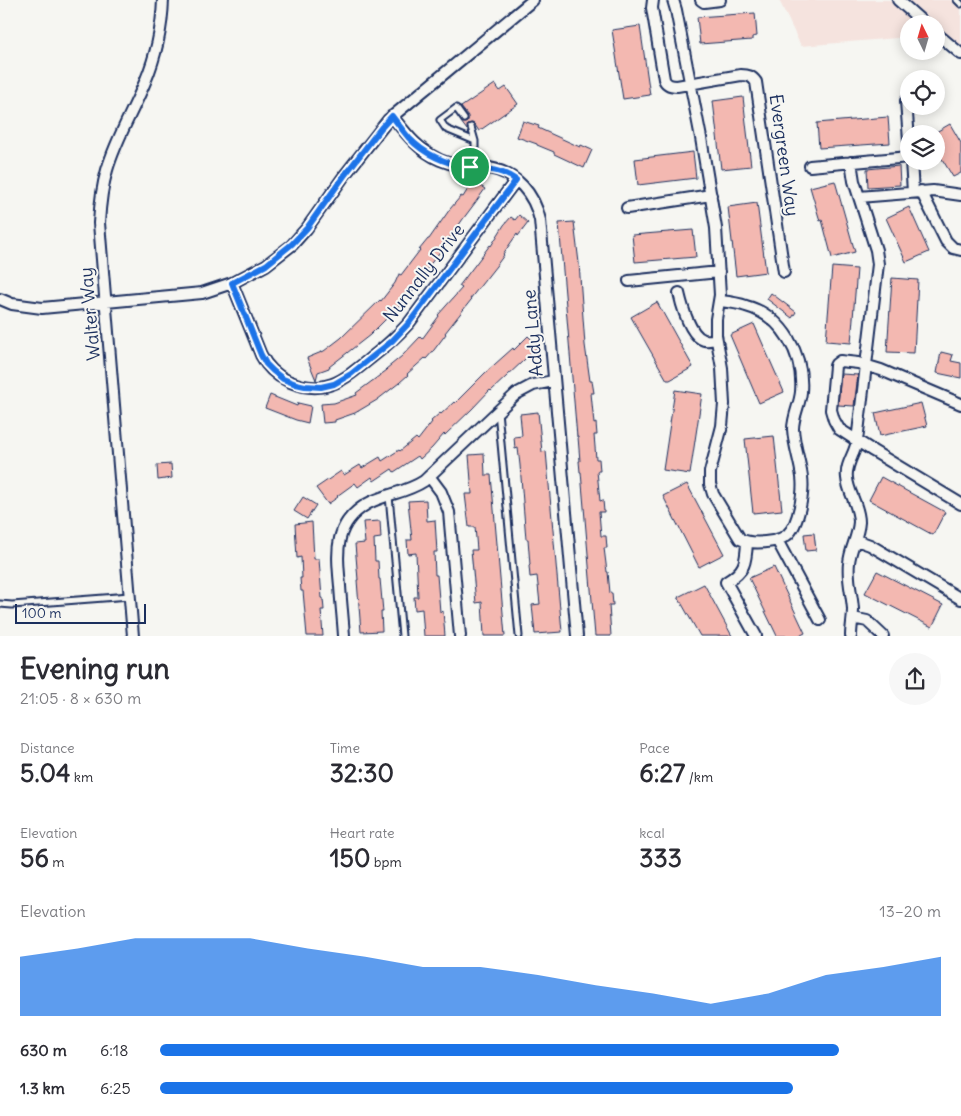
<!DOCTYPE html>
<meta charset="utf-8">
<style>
:root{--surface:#fff;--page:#f7f7f7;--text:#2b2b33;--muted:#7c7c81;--accent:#1a73e8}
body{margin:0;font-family:Delius,sans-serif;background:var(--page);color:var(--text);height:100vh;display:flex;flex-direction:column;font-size:19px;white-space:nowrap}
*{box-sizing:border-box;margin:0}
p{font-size:16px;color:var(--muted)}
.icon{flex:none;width:28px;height:28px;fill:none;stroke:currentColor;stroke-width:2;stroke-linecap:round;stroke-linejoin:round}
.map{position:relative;height:636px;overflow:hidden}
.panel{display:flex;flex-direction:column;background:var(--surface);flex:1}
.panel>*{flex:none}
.needle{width:32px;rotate:355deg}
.controls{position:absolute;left:900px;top:15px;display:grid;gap:10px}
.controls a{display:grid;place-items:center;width:45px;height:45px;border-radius:50%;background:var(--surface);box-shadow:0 2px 12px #0003;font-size:25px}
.scale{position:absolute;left:15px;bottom:12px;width:131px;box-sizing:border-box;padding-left:5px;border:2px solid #1b2f5e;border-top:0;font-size:14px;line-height:18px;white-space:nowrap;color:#1b2f5e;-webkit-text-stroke:4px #f6f6f2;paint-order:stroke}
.pin{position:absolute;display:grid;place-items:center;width:42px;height:42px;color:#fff;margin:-21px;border:2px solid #fff;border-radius:50%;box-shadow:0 1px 5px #0007}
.round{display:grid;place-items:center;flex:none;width:52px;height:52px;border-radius:26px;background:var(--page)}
.summary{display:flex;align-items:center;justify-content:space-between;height:85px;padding:0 20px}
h1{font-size:28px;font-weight:800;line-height:38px}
.metrics{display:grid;grid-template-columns:repeat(3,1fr);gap:8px;height:85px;padding:5px 20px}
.metrics div{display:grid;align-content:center}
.metrics b{font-size:25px;font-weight:800}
.metrics small{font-size:14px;font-weight:400}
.metrics p{font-size:14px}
.chart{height:140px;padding:10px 20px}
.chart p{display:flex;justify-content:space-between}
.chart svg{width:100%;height:90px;margin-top:5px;fill:var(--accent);opacity:.7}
ul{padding:0 20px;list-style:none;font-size:16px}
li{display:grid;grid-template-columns:80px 60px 1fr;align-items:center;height:38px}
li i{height:12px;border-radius:6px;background:var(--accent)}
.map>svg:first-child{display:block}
.built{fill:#f5e3de}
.building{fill:#f3b8b1;stroke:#1b2f5e}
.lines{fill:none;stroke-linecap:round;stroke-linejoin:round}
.service-casing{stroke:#1b2f5e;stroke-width:9}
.minor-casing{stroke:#1b2f5e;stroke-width:14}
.service{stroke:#f6f6f2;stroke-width:5}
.minor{stroke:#f6f6f2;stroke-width:10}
.route-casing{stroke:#fff;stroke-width:10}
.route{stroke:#1a73e8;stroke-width:6}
.labels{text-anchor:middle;stroke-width:4;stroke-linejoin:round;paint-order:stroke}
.street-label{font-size:18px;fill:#1b2f5e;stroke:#f6f6f2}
</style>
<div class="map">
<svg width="961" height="636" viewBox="0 0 961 636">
<rect width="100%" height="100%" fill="#f6f6f2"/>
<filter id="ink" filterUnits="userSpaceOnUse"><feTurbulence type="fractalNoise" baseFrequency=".02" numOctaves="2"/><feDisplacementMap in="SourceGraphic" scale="10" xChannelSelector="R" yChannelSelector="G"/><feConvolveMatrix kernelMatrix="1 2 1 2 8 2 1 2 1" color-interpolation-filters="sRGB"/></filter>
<g filter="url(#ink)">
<path class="built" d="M779 0H961V52L936 34V24H909V37L801 46Z"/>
<path class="building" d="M755 13 757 36 752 37V40L700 44 697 17Z
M640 26 650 95 623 99 612 30Z
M495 84 500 91 506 87 518 104 479 131 475 125 472 123 468 124 467 130 461 122 464 123 467 122 468 120V116L461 107Z
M743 97 751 166 721 169 713 101Z
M888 117 890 143 819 148 817 123Z
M523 121 539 126 538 128 580 147 581 145 592 150 584 168 554 154V152L537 145V144L517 137Z
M950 124 961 143V173L953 177 936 149V132Z
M693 152 696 178 638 185 635 159Z
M899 166 900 185 868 187 867 169Z
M473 181 485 189 475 203 463 219 443 248 428 267 411 294 409 292 398 307 370 335 329 367V368L318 372 316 380 307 358 324 351 341 338 380 300 381 301 395 283 399 274 401 275 420 250H419L428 239H429L450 209 461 196 463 197Z
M835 181 855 252 832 258 822 220 820 221 810 187Z
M757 203 766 272 736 276 728 207Z
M909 207 929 252 906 262 886 218Z
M519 215 528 223 518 236 517 234 503 254 504 255 496 266 470 299 471 300 445 333 446 334 434 350 426 359 425 358 407 374 408 375 399 383 377 400 355 413 335 420V422L323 423 321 404 334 403 357 395 356 393 387 370 386 369 402 356 420 337 422 339 439 316 438 315 462 288 459 286 490 245 491 246 504 225 511 217 515 220Z
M574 222 579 263 585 345 590 381H592L594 393H591L594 424 596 423 597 435H594L596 459H599L600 471H597L600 501 603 500 604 512H599L601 536H606L607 548H604L607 572H608L610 593H612L613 605H609L611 636H595L581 472H580L579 461H580L578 437H577L559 223Z
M693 230 696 257 635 262 632 235Z
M832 267 857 269 851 343 826 341Z
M892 278 918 280 914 353 887 352Z
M771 293 796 312 792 318 767 299Z
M657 302 693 367 670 380H667L631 317Z
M754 324 784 392 759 403 730 335Z
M528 336 539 346 491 391 490 390 472 409 445 435 444 434 432 448 420 459 418 456 394 472 392 469 374 481 372 477 358 487 355 483 337 496 338 497 328 504 316 488 341 471 344 475 360 465 362 468 380 457 382 461 399 450 400 451 416 438 418 440 432 422 431 421 440 413 441 414 454 402 455 403 485 373 513 348 514 350Z
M941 352 953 355 951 361 961 363V378L937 373Z
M841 374 858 375 854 406 838 405Z
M675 390 702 394 690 474 663 470Z
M270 395 297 406 298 403 311 406 308 423 296 420 265 408Z
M921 403 927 426 880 436 875 413Z
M538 412 542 452 546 451 562 632 535 634 532 605 540 604 537 576 530 577 529 566 530 565 528 539H526L520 465 518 448 515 449 514 437 522 436 520 414Z
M774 436 782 510 753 513 745 439Z
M484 454 485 475H491L505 636H484L482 602 476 603 471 550H477L475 527H469L465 494H472L469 455Z
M171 464 172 478 158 480 157 465Z
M881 477 945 512 933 535 869 500Z
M687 484 724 554 699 567 663 496Z
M303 497 316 505 307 519 294 511Z
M426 500 427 521 435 520 437 552H434L435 575H437L440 612 443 611 445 636H424L422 609 415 610 414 597H418L416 553 408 554 407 540H412L408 501Z
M380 521 381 538 374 539 375 561H378L379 579H380L383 612H381L382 631 361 632 357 580H358L355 544 365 543 363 522Z
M312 522 314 559H319L322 598H323L324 610H321L323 636H307L303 591H301L300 578H302L301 557 297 558 295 524Z
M814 533 816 550 806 551 804 534Z
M774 567 805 633 799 636H777L749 578Z
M877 571 943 605 932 627 865 593Z
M704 584 732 636H700L678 597Z"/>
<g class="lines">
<g class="service-casing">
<path id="service" d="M957 0 961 4
M464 119 456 108 440 120 446 129 475 141V167
M471 127 475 141
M498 411 519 636
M389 496 402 636
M0 604 12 605 130 596"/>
</g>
<g class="minor-casing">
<path id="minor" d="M653 0 652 8 664 79C666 85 671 86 677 86L741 75C748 75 752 76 756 82L784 272
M673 0 676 10 701 138 716 228 720 295 716 319V335L722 368 724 404 722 426 710 472V484L713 494 740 539C750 544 762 543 773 541 778 540 783 538 787 535 799 525 804 492 802 477 800 461 794 446 793 429 793 416 800 404 801 392 804 355 783 316 746 306 738 303 729 302 720 301
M701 0 704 2 720 0
M898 0 925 24
M936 33 961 54
M906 101 909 140
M392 116C407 135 418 150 440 160 456 167 472 166 489 168 517 173 534 194 540 220L577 636
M911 161 913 192
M810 166 909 157
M921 191 946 241 953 248 961 250
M859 197 933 191 961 195
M627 208 711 195
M629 281 719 272
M232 283 261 355C267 367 275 375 288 381 325 397 344 380 372 357 385 347 397 336 409 323L516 180
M679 293C682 306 690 336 704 340 708 341 712 340 716 339
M0 299 12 304 42 308 202 293 232 283 266 265 292 245 307 228 344 176 388 120 533 0
M961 404 881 370 858 363 840 361 836 364 835 366 831 410 834 420 839 429 873 451 961 504
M429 476 441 492 449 512 460 636
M777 540 820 620
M856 540 870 545 961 599
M747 542C746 563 745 571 726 582L756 636
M853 618 867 621 883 636
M133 636 99 223C100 205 102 187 107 170 116 139 133 111 145 82 156 56 162 28 163 0
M344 636C343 619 341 603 340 586 337 553 333 524 367 504 385 494 406 493 424 481L516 394 533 385 553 381
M851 636C851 627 853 618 853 609 852 594 847 579 849 563 850 549 858 537 859 522 859 505 848 493 847 478 845 464 855 454 857 441L878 264 876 250 854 181 851 162"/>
</g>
<use href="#service" class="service"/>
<use href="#minor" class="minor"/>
</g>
</g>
<g class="lines" filter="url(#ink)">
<g class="route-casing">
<path id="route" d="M392 116C398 124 403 131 409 138 424 154 446 164 468 167 485 169 501 169 516 180L409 323 392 341 351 374 334 384 321 387 305 386 296 384 283 379 273 371 266 364 261 355 232 283 266 265 292 244 307 228 344 176 381 128Z"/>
</g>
<use href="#route" class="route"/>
</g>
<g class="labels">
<g class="street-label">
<text transform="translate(784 155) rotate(82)" y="6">Evergreen Way</text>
<text transform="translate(424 273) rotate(-52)" y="6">Nunnally Drive</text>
<text transform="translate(90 314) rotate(-95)" y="6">Walter Way</text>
<text transform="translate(533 333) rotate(-95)" y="6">Addy Lane</text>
</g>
</g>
</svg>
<div class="controls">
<a><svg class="needle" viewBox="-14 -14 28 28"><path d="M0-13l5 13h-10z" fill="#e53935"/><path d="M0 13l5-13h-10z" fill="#7c7c81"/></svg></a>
<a><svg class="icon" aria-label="locate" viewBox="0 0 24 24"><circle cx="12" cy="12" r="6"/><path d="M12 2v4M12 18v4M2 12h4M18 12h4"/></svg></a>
<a><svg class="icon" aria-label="layers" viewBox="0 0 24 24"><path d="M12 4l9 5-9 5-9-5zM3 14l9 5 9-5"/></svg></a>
</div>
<div class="scale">100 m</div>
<div class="pin" style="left:470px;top:167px;background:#1e9e55"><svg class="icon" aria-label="arrive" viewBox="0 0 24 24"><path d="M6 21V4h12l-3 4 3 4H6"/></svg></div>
</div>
<section class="panel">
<div class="summary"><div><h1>Evening run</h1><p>21:05 · 8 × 630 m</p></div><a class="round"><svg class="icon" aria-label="share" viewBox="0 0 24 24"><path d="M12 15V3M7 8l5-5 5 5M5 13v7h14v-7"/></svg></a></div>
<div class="metrics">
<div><p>Distance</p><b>5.04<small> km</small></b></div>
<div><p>Time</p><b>32:30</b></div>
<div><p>Pace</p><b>6:27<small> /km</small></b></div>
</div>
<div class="metrics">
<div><p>Elevation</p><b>56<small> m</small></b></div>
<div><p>Heart rate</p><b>150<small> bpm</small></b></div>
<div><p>kcal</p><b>333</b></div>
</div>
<div class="chart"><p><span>Elevation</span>13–20 m</p>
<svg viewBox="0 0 160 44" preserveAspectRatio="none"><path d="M0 44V15L10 11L20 6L30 6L40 6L50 11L60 15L70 20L80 20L90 24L100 29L110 33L120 38L130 33L140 24L150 20L160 15V44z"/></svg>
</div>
<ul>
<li><b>630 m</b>6:18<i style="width:87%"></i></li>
<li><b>1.3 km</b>6:25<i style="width:81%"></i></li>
</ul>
</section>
